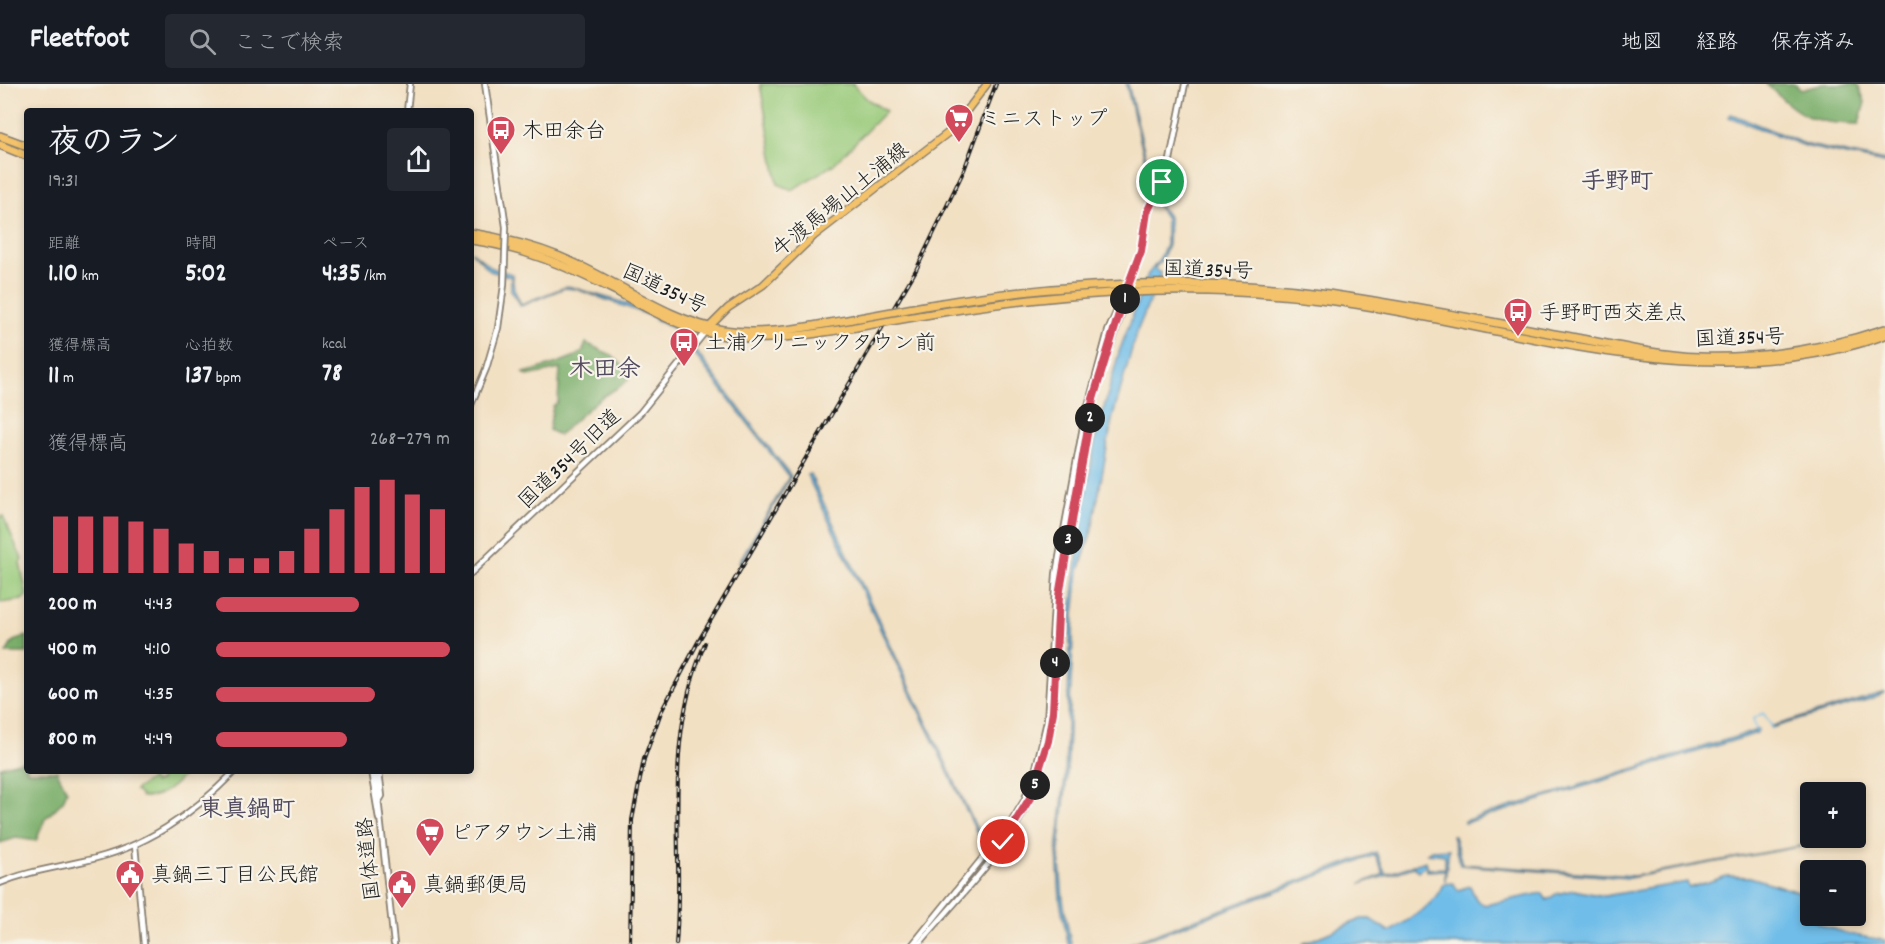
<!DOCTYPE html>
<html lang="ja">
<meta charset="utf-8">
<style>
:root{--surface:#171b24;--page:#242831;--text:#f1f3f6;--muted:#9ea1a6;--line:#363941;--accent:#d1495b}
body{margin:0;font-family:Dekko,"Klee One",sans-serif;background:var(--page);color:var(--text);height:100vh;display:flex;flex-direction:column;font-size:22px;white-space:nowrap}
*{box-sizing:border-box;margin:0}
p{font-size:20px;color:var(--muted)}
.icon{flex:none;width:33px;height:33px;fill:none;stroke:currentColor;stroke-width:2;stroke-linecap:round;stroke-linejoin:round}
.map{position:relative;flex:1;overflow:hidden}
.panel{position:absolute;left:24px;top:24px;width:450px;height:666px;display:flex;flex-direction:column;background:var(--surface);border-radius:6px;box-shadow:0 3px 9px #0003}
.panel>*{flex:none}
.tools{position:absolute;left:1800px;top:698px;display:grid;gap:12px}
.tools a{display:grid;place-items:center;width:66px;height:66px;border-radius:6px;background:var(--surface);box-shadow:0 3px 9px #0003;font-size:30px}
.pin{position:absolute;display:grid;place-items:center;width:51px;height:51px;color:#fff;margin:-26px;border:3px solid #fff;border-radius:50%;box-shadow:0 2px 6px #0007}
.km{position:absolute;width:30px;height:30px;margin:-15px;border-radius:50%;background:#222;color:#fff;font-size:16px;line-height:30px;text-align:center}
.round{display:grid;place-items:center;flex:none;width:63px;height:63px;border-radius:6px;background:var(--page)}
.headline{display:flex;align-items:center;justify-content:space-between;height:102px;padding:0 24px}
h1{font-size:33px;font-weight:700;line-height:45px}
.metrics{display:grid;grid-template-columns:repeat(3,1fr);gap:9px;height:102px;padding:6px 24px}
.metrics div{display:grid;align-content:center}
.metrics b{font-size:26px;font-weight:700}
.metrics small{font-size:16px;font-weight:400}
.metrics p{font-size:16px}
.chart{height:168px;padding:12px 24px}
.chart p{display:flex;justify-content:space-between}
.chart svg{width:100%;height:108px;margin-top:6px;stroke:var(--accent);stroke-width:6}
ul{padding:0 24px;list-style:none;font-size:20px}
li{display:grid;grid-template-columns:96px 72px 1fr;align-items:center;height:45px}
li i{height:15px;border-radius:8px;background:var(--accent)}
header{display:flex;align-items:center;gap:36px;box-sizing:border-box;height:84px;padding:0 30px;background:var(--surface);border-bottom:2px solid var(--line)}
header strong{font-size:28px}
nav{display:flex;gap:33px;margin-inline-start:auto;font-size:21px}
.search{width:420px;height:54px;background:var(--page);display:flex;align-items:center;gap:15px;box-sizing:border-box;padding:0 21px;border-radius:6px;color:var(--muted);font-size:22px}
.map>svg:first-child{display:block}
.green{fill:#99ca7a;stroke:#5a734b;stroke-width:1.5}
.forest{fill:#7aae6a;stroke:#4b6543;stroke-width:1.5}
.water{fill:#6fbde9;stroke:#466c82;stroke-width:1.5}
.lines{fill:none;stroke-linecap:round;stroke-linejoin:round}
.stream{stroke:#6fbde9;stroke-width:1.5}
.minor-casing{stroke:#877e70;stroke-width:8}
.major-casing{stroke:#877e70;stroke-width:9}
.highway-casing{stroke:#877e70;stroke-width:10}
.minor{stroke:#fff;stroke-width:4.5}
.major{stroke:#f3c26a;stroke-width:6}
.highway{stroke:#f3c26a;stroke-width:7}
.rail-casing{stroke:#1c1c1c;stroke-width:4}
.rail{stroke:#f7f3e8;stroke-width:1.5;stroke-dasharray:4.5;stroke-linecap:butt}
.minor-bridge-casing{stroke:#877e70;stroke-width:8;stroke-linecap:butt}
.highway-bridge-casing{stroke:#877e70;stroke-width:10;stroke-linecap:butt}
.minor-bridge{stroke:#fff;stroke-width:4.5}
.highway-bridge{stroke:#f3c26a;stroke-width:7}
.route-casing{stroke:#fff;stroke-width:12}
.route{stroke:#d1495b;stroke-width:8}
.labels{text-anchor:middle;stroke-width:4.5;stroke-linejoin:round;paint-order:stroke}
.poi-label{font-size:21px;fill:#1c1c1c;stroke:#f7f3e8;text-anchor:start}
.street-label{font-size:21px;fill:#1c1c1c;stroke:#f7f3e8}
.quarter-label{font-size:24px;font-weight:bold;fill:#524a5f;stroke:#f7f3e8}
</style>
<header>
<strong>Fleetfoot</strong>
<div class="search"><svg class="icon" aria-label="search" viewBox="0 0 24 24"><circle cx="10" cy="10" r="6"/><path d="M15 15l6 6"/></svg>ここで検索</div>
<nav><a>地図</a><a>経路</a><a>保存済み</a></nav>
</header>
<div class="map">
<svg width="1885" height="860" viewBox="0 0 1885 860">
<rect width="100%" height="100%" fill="#f7f3e8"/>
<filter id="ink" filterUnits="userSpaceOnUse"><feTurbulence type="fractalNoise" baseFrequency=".0167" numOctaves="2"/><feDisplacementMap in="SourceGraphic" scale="12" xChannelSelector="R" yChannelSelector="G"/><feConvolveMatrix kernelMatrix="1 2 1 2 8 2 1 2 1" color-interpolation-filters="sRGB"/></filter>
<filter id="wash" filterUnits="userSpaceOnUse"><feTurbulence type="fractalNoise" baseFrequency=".008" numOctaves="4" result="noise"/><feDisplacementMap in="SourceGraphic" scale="24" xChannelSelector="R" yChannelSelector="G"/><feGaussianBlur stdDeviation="1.35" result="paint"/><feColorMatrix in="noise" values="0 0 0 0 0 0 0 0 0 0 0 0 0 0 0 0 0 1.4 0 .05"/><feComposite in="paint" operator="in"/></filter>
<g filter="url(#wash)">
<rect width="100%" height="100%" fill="#f2e0c3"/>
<path class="green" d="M760 0H853L867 15 886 27 833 81 792 106 778 100Z
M3 432 22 475 20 479 27 511 22 516 0 519V433Z
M164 687H187C175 702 161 715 142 713L135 706 151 695 154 699 160 697Z"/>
<path class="forest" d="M1766 0H1795L1801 6 1823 0H1858L1865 18 1859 40C1809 39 1801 33 1766 0Z
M586 259 613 272 629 288V295C620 305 609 307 598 316 585 327 572 339 559 351L549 346 553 322 558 318 560 285 528 292 523 289C531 288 578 273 582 268 584 265 585 262 586 259Z
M27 552V569H6L13 557Z
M22 677 27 678V687H57L67 707 63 717 45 735 36 757 16 754 0 759V683Z"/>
<path class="water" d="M1126 0H1128L1157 119 1169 133 1168 161 1161 178 1154 184 1161 189 1136 250 1112 336 1092 446 1079 487 1074 530 1067 692 1059 767 1063 816 1071 860H1068L1060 816 1057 767 1065 692 1071 529 1081 440 1095 357 1119 268 1148 190 1159 176 1166 161V134L1156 120Z
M1731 30 1808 61 1885 77V79L1808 63 1729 33Z
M471 167 492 184 512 190 514 205 521 220 568 202 628 220 676 244 678 252 698 270 791 392 741 479 739 478 789 393 696 272 676 253 674 245 655 236 654 233 576 205 564 204 521 222 511 206V193L490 187Z
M810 390 984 760 983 762 807 391Z
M1885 608 1877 613 1771 644 1773 642Z
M1758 646 1757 649 1745 653 1465 739 1464 737Z
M1452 752H1454L1462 780 1634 792 1852 753 1629 794 1460 781Z
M1449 765 1445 797V786L1427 787 1425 782 1418 787 1414 783 1360 800 1384 790 1375 771 1159 851 1129 860 1376 768 1386 790 1426 777 1428 785 1445 784V771L1427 769 1431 766Z
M1727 792 1750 793 1799 808 1803 830C1829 847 1854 852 1885 856V860H1302L1361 835H1370L1390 848C1410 834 1434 823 1443 800L1453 799 1458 806 1470 802 1476 815 1484 821 1542 809 1547 816 1556 810 1574 806 1604 812 1687 798 1689 804Z"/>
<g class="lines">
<path class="stream" d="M1757 648 1753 635 1763 629 1773 644"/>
</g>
</g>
<g filter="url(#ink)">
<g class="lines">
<g class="minor-casing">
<path id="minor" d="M485 0 506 143
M407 27 410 0
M1129 201 1141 167 1147 128 1169 81 1185 0
M471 321 486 285 498 244
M471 489 640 329 705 248
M371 687 379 735
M375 687 394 860
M379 687 382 712 379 717
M135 761 144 860
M0 799C28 787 55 784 84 777 145 764 192 731 235 687
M913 860 1010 740 1024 717 1035 688 1047 637 1056 490 1084 337 1108 247 1125 208
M919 860C954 818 1011 762 1031 712 1062 633 1052 548 1066 466 1075 416 1081 363 1094 314 1102 280 1120 243 1126 210"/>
</g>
<g class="major-casing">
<path id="major" d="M707 245 728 224 763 201 814 152 953 45 987 0"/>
</g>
<g class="highway-casing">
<path id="highway" d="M0 52 27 62
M0 61 27 72
M471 149C507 155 543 164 576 180 624 202 670 237 723 246 768 253 814 241 859 234
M471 156C523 163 569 183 616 207 641 221 667 236 694 245 749 262 802 252 856 243
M930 221C1058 199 1191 192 1321 209 1401 220 1481 236 1560 251 1606 259 1652 271 1699 273 1762 275 1825 265 1885 245
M919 232C1052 209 1185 198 1320 215 1506 238 1699 318 1885 251"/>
</g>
<use href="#minor" class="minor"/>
<use href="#major" class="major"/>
<use href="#highway" class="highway"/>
<g class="rail-casing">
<path id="rail" d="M630 860 632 736 644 675 661 628 698 558 916 186 964 86 996 0
M676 860C685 753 661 665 705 559"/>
</g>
<use href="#rail" class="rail"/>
<g class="minor-bridge-casing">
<path id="minor-bridge" d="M498 244 504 201 506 143"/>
</g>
<g class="highway-bridge-casing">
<path id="highway-bridge" d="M859 234 930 221
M856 243 919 232"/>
</g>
<use href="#minor-bridge" class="minor-bridge"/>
<use href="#highway-bridge" class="highway-bridge"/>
</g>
</g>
<g class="lines" filter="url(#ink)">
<g class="route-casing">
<path id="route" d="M1003 758 1030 714 1048 657 1053 628 1059 512 1093 315 1126 207 1141 167 1147 128 1162 98"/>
</g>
<use href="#route" class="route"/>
</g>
<defs>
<g id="supermarket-pin" transform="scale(1.5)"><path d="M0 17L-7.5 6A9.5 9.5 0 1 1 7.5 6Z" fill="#d1495b" stroke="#f7f3e8"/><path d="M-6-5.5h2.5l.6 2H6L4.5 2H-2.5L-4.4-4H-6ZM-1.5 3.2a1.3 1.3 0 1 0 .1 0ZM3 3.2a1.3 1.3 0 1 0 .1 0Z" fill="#fff"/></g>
<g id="bus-pin" transform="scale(1.5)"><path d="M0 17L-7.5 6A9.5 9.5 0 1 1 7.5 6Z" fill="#d1495b" stroke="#f7f3e8"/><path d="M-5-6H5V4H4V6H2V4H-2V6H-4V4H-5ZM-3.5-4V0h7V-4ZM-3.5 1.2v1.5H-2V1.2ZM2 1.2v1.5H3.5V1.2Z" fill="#fff"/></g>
<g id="civic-pin" transform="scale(1.5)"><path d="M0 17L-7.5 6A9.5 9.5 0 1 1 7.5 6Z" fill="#d1495b" stroke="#f7f3e8"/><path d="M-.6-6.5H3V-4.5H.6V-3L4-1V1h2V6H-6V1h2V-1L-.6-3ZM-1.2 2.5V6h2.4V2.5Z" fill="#fff"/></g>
</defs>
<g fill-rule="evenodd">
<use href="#supermarket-pin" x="959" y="34"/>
<use href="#bus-pin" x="501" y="46"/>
<use href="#bus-pin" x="1518" y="228"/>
<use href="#bus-pin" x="684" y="258"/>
<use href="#supermarket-pin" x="430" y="748"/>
<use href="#civic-pin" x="130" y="790"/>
<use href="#civic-pin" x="402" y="800"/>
</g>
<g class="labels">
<g class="poi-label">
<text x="980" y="41">ミニストップ</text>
<text x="522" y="53">木田余台</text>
<text x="1539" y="235">手野町西交差点</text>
<text x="705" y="265">土浦クリニックタウン前</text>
<text x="451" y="755">ピアタウン土浦</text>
<text x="151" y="797">真鍋三丁目公民館</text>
<text x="423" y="807">真鍋郵便局</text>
</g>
<g class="street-label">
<text transform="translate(840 115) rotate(-39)" y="7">牛渡馬場山土浦線</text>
<text transform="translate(1208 185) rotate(2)" y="7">国道354号</text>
<text transform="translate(665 204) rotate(25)" y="7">国道354号</text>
<text transform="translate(1740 253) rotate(-2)" y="7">国道354号</text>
<text transform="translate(569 374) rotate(-44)" y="7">国道354号旧道</text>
<text transform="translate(368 775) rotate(-96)" y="7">国体道路</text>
</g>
<g class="quarter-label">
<text x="1617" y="104">手野町</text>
<text x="605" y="292">木田余</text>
<text x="247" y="732">東真鍋町</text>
</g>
</g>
</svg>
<div class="tools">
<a>+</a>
<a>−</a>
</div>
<div class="pin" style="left:1162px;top:98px;background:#1e9e55"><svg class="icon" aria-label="arrive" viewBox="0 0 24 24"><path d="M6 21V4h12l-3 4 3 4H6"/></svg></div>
<div class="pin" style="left:1003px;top:758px;background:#d93025"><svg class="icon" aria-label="check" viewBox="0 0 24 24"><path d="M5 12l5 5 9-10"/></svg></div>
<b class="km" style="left:1125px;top:215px">1</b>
<b class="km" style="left:1090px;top:334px">2</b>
<b class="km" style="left:1068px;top:456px">3</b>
<b class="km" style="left:1055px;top:579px">4</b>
<b class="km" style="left:1035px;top:701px">5</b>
<section class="panel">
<div class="headline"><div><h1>夜のラン</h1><p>19:31</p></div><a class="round"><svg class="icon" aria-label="share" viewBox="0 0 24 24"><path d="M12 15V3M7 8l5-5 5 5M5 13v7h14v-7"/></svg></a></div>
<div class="metrics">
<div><p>距離</p><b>1.10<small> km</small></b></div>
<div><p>時間</p><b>5:02</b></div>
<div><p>ペース</p><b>4:35<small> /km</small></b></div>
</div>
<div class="metrics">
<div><p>獲得標高</p><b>11<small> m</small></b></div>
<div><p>心拍数</p><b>137<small> bpm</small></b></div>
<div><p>kcal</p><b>78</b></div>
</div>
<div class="chart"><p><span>獲得標高</span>268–279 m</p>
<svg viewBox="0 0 160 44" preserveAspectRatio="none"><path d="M5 44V21M15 44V21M25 44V21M35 44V23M45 44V26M55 44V32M65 44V35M75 44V38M85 44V38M95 44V35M105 44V26M115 44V18M125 44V9M135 44V6M145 44V12M155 44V18"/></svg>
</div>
<ul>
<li><b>200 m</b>4:43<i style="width:61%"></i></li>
<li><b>400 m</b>4:10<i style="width:100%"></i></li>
<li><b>600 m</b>4:35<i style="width:68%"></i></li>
<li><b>800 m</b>4:49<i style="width:56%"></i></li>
</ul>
</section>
</div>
